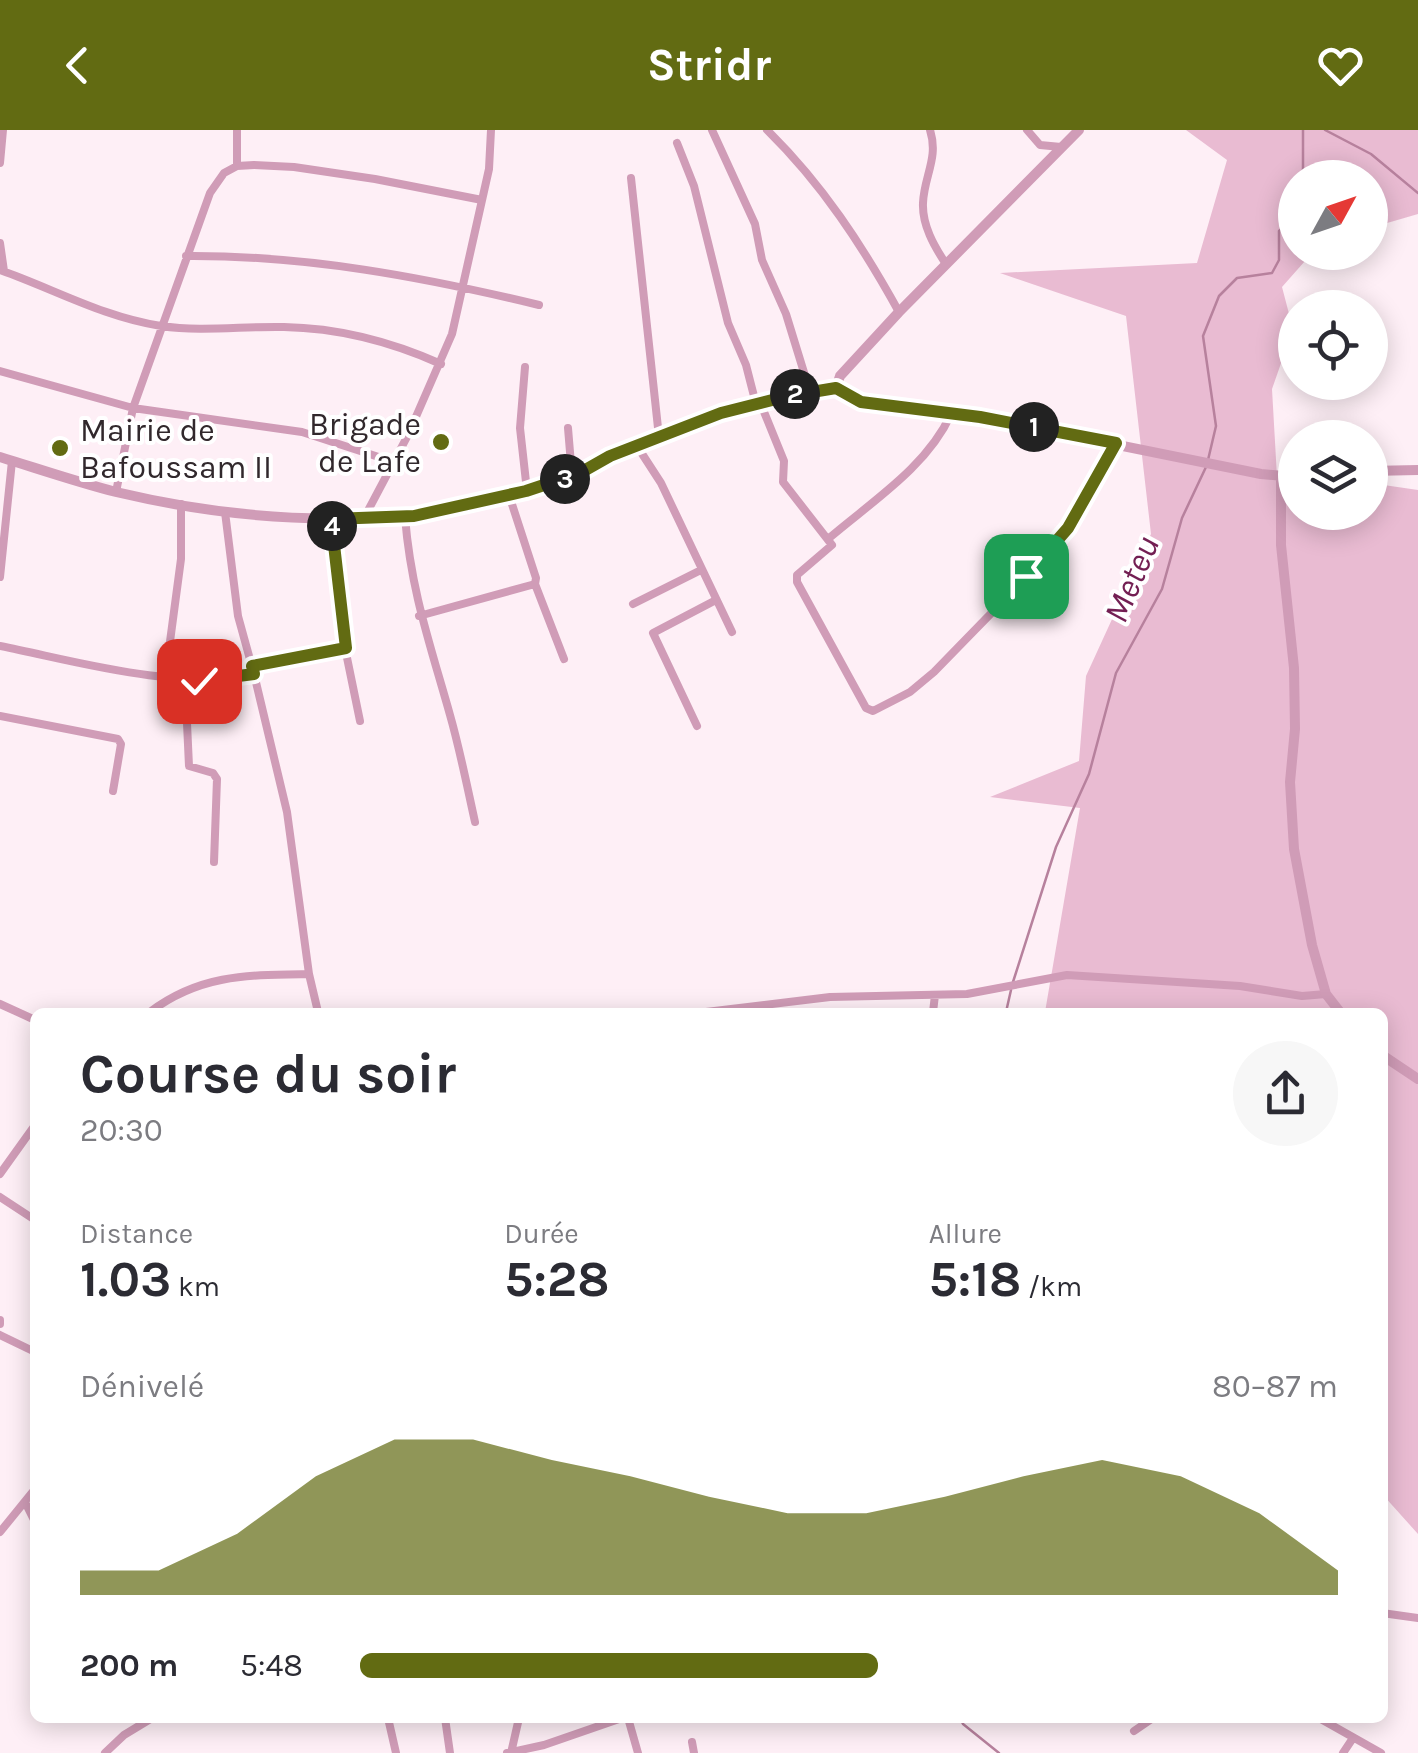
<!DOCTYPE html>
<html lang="fr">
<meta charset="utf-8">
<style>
:root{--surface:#fff;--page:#f7f7f7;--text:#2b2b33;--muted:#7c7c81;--accent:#626b12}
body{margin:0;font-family:Karla,sans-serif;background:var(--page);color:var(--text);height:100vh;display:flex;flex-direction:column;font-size:38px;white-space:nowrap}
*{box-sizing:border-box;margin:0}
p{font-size:32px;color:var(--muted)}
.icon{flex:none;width:55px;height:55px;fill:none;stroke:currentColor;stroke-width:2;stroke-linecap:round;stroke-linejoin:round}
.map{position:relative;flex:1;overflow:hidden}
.drawer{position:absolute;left:30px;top:878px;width:1358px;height:715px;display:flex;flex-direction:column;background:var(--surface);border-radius:15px;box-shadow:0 5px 25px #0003}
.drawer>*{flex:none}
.needle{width:65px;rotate:50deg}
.buttons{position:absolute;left:1278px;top:30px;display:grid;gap:20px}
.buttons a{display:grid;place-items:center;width:110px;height:110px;border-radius:50%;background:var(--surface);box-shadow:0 5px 25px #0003;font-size:50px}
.pin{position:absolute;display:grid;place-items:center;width:85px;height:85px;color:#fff;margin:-42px;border-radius:20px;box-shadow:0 5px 15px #0006}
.km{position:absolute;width:50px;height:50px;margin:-25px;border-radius:50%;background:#222;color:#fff;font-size:28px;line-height:50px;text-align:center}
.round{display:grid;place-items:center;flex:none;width:105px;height:105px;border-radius:52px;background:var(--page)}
.head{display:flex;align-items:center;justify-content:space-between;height:170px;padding:0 50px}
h1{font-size:55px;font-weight:700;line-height:75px}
.metrics{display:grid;grid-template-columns:repeat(3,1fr);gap:15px;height:170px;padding:10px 50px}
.metrics div{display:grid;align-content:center}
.metrics b{font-size:50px;font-weight:700}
.metrics small{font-size:28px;font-weight:400}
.metrics p{font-size:28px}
.chart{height:280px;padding:20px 50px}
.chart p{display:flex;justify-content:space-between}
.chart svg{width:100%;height:180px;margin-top:10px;fill:var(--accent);opacity:.7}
ul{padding:0 50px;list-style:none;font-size:32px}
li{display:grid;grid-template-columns:160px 120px 1fr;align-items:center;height:75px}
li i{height:25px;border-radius:12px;background:var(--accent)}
header{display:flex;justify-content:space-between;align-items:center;height:130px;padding:0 50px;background:var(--accent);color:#fff;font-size:45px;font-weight:700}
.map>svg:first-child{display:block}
.green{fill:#e9bbd2}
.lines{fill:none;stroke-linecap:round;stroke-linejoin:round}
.stream{stroke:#b7819d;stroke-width:2.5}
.minor{stroke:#d09cb7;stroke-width:8}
.tertiary{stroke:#d09cb7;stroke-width:10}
.route-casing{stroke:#fff;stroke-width:20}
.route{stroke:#626b12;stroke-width:12}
.poi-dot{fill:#626b12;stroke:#fff;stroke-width:4}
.labels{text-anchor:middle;stroke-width:8;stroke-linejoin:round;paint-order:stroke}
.poi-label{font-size:32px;fill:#31282c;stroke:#fff;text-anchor:end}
.water-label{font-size:35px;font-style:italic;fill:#731f53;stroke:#fff}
</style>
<header><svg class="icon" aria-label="back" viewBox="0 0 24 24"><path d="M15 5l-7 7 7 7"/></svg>Stridr<svg class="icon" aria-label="heart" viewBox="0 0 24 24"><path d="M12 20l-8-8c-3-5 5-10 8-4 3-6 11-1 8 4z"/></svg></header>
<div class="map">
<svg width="1418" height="1623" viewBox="0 0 1418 1623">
<rect width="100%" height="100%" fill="#feeff6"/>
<path class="green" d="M1186 0H1418V84L1370 98V48H1295V122L1322 123 1305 131 1282 157 1293 199 1272 259 1277 347 1295 348V382H1370V353L1418 360V1404L1383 1365 1382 882H1045L1080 678 990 667 1079 631 1086 546 1151 404 1126 186 1000 143 1197 133 1227 30Z"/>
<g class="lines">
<path class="stream" d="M1325 0 1371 24 1418 63
M1303 48V0
M1208 330 1216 296 1203 206 1219 166 1237 148 1272 143 1279 130V101L1288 93 1295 66
M1013 852 1056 717 1089 644 1116 543 1162 459 1182 388 1206 337
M1006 882 1011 860
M960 1588 963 1594 999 1623"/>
<path class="minor" d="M237 0V36
M712 0 755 94 762 130 786 184 810 262
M767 0C822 54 862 115 899 182
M930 0C939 28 924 46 923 73 922 95 934 116 946 134
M1027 0 1040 15 1061 17
M677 13 694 56 728 193 746 235 756 274
M0 33 3 0
M631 48 659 307
M0 113 4 141
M186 126C306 125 423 147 539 175
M0 140C54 159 103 187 161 196 202 202 243 196 284 197 339 198 392 212 441 234
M525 237 520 298 527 361
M0 241 133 278 302 302 394 332
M760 272 784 331 783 352 832 415 797 445V452L866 578 873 581 910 562 934 542 1045 428 1068 398 1117 313
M568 298 572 346
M637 316 661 353 732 502
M116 362 133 278 210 63 224 43 237 36 254 35 294 37 375 49 482 70
M509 365 536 448 535 454 564 529
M405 387C411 461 430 514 450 585 460 620 467 656 475 692
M363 390 408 305 452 204 489 39 491 0
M828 409C871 372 927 337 951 284
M0 447 12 331
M633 474 701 440
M419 486 535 454
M0 516C84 533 168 559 254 544L238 486 225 382
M345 518 360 591
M252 537 345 518 331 389
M254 544 287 682 309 844 318 882
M165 549 181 429V374
M185 550 189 636 213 643 217 649 214 732
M0 586 118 609 121 614 113 661
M697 596 653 503 716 470
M0 874 35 890
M150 882C200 844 249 845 309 844
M706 882 830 867 967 864 1067 845 1240 856 1302 866 1326 864
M933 882 935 865
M0 1044 35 995
M0 1067 35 1090
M0 1190V1194
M0 1205 35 1222
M25 1372 35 1392
M0 1402 35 1359
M1382 1483 1418 1488
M388 1588 396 1623
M445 1588 450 1623
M628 1588 638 1623
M1319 1588 1381 1623
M1134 1601 1153 1588
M692 1612 694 1623
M105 1623 124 1605 152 1588
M507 1623 544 1615 622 1588
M511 1623 519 1588
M1343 1623 1353 1608"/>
<path class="tertiary" d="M836 258 861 272 980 287 1261 344 1295 347
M836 258 840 246 899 182 1079 0
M0 327C39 339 77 352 116 362 259 396 410 401 550 354 572 347 591 335 612 326 684 294 758 269 836 258
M1370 341 1418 340
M1281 347V415L1294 538 1295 599 1290 652 1294 719 1312 815 1326 864 1340 882
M1382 925 1418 949"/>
</g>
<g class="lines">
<g class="route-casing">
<path id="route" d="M199 551 254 544 252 536 346 518 331 389 414 386 526 361 580 343 610 326 721 283 788 266 836 258 861 272 980 287 1116 313 1068 398 1026 446"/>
</g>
<use href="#route" class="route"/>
</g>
<g class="poi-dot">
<circle cx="441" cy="312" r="10"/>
<circle cx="60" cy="318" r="10"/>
</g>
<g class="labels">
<g class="poi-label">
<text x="421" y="305">Brigade<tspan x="421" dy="37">de Lafe</tspan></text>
<text x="80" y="311" text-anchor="start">Mairie de<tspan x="80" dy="37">Bafoussam II</tspan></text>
</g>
<g class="water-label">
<text transform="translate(1131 449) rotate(-67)" y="12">Meteu</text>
</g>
</g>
</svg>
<div class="buttons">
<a><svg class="needle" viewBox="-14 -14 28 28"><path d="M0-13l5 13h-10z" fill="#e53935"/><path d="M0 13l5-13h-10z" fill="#7c7c81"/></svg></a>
<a><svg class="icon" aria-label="locate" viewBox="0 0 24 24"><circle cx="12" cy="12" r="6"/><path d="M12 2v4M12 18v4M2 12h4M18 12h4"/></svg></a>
<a><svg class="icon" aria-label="layers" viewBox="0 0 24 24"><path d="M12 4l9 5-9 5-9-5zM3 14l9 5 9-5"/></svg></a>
</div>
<div class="pin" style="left:1026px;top:446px;background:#1e9e55"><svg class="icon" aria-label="arrive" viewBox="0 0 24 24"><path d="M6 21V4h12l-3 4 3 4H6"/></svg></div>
<div class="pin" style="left:199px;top:551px;background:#d93025"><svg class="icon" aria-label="check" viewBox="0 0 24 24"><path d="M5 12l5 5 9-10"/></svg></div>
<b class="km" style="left:1034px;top:297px">1</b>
<b class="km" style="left:795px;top:264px">2</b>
<b class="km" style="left:565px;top:349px">3</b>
<b class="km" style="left:332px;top:396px">4</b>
<section class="drawer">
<div class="head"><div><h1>Course du soir</h1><p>20:30</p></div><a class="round"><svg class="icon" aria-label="share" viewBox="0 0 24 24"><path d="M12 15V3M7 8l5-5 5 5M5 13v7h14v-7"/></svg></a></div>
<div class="metrics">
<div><p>Distance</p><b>1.03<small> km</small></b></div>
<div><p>Durée</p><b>5:28</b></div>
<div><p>Allure</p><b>5:18<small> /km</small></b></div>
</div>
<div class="chart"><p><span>Dénivelé</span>80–87 m</p>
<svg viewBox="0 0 160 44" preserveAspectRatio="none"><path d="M0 44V38L10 38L20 29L30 15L40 6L50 6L60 11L70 15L80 20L90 24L100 24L110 20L120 15L130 11L140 15L150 24L160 38V44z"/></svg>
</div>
<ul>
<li><b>200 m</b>5:48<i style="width:53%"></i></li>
</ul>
</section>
</div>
